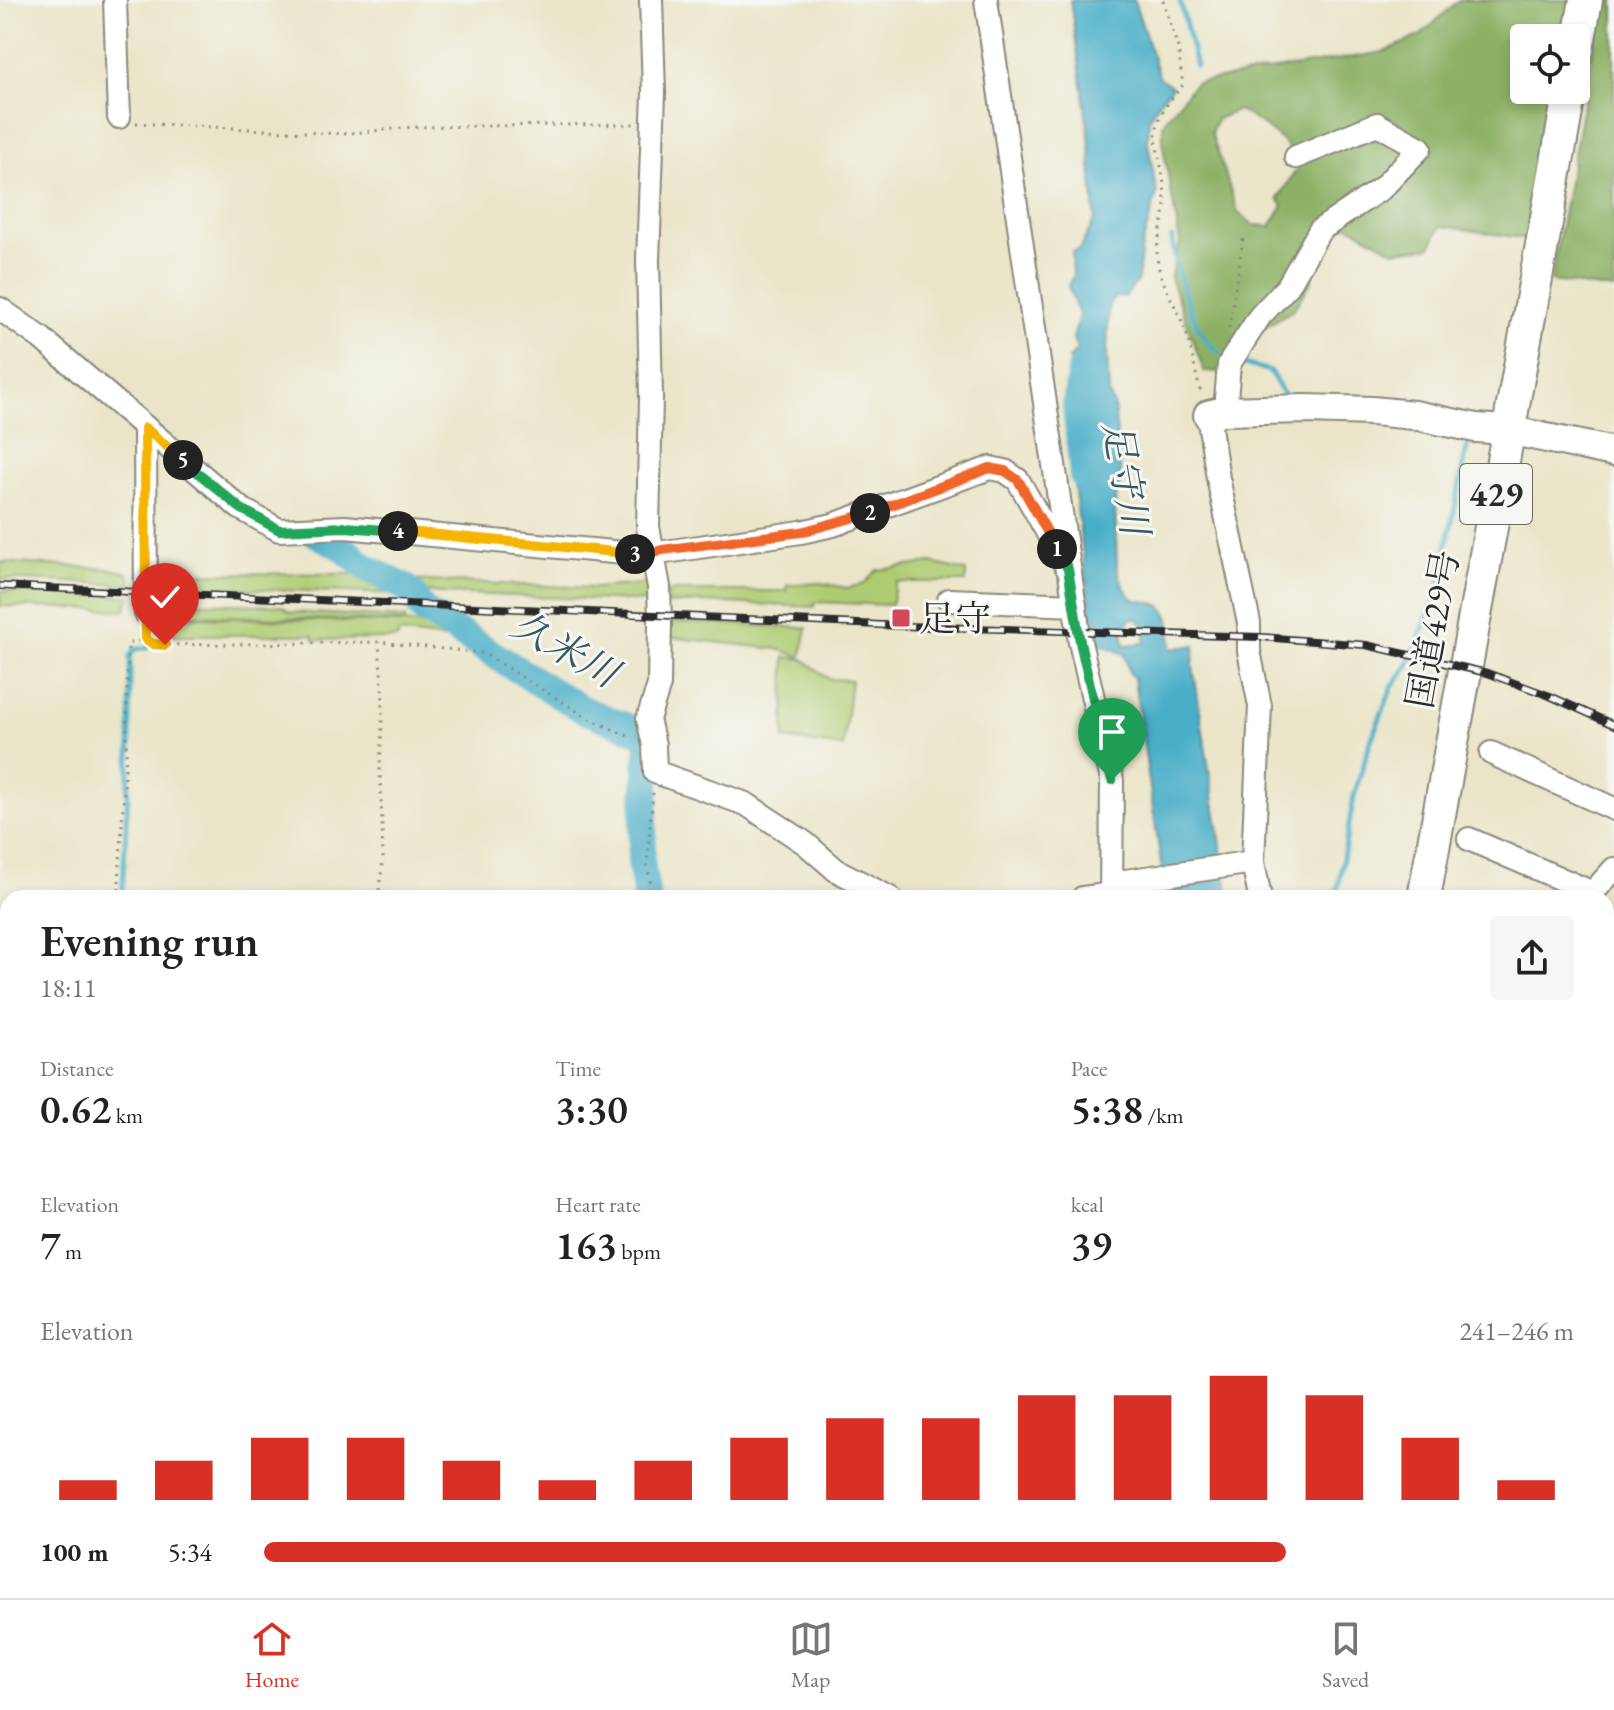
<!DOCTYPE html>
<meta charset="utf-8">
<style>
:root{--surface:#fff;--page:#f6f6f6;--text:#222;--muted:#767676;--line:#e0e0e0;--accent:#d93025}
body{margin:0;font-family:"EB Garamond","Noto Serif JP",serif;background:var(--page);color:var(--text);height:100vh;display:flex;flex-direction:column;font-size:30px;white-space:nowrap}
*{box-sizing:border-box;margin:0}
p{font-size:26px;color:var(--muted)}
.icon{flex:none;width:44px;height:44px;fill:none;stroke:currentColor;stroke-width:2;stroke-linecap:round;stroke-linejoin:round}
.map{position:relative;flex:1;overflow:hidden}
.panel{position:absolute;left:0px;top:890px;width:1614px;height:708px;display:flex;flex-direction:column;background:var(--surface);border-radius:24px 24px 0 0;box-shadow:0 4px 12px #0003}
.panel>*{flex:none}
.fabs{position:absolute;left:1510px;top:24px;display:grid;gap:16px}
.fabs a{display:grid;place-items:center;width:80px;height:80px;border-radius:8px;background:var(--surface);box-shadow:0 4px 12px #0003;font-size:40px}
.pin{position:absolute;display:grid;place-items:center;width:68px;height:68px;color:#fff;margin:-82px -34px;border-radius:50% 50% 50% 0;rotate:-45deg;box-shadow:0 0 8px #0007}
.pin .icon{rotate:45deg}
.km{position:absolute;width:40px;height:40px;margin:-20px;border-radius:50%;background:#222;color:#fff;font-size:22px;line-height:40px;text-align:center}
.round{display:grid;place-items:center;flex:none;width:84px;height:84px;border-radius:8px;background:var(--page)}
.head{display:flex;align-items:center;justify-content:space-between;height:136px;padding:0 40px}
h1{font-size:44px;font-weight:600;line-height:60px}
.stats{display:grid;grid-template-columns:repeat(3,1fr);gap:12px;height:136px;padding:8px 40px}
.stats div{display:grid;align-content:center}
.stats b{font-size:40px;font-weight:600}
.stats small{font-size:22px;font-weight:400}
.stats p{font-size:22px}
.chart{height:224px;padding:16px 40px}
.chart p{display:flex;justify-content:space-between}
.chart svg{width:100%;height:144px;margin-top:8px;stroke:var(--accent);stroke-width:6}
ul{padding:0 40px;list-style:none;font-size:26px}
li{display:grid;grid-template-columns:128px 96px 1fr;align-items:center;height:60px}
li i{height:20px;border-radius:10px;background:var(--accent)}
.menu{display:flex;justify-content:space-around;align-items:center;height:112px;border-top:2px solid var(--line);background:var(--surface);font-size:22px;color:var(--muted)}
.menu a{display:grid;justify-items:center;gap:4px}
.menu .active{color:var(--accent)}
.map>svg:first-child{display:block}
.green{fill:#afcc72;stroke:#6d7c4e;stroke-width:2}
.forest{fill:#8bb064;stroke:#5b6e48;stroke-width:2;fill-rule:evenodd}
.water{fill:#49aec8;stroke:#3a6c7a;stroke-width:2;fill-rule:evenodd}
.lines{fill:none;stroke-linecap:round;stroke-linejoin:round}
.stream{stroke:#49aec8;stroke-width:5}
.river{stroke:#49aec8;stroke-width:28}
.minor-casing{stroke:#8a887a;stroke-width:26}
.major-casing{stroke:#8a887a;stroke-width:32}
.highway-casing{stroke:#8a887a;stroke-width:36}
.path{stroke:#8a887a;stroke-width:3;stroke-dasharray:2 6;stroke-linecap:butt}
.minor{stroke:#fff;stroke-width:22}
.major{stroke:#fff;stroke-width:28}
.highway{stroke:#fff;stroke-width:32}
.rail-casing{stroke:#2b2b2b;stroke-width:8}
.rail{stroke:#f6f6f2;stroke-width:5;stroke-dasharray:15;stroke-linecap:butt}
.split-1-casing{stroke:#fff;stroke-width:16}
.split-2-casing{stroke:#fff;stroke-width:16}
.split-3-casing{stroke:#fff;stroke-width:16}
.split-4-casing{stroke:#fff;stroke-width:16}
.split-5-casing{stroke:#fff;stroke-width:16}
.split-6-casing{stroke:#fff;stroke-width:16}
.split-1{stroke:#22a559;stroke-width:10}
.split-2{stroke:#f0652b;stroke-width:10}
.split-3{stroke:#f0652b;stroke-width:10}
.split-4{stroke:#f5b400;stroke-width:10}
.split-5{stroke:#22a559;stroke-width:10}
.split-6{stroke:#f5b400;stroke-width:10}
.poi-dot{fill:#d1495b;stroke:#f6f6f2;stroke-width:3}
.labels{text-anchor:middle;stroke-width:6;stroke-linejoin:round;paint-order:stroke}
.shield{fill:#f6f6f2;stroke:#686867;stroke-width:2}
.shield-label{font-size:34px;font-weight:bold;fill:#2b2b2b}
.poi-label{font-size:36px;fill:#2b2b2b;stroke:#f6f6f2;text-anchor:start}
.street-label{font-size:36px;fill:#2b2b2b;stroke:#f6f6f2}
.water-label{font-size:38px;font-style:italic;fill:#365962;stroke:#f6f6f2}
</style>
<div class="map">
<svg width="1614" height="1598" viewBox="0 0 1614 1598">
<rect width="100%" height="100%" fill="#f6f6f2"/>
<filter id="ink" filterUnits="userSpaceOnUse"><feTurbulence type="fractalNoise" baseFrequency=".0125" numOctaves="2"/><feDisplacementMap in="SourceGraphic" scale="16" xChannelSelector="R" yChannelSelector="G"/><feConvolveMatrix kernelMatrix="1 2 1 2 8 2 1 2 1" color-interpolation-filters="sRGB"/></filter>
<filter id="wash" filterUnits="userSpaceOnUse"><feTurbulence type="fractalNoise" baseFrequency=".006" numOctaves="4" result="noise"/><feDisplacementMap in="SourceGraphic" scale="32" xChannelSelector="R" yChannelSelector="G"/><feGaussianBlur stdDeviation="1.8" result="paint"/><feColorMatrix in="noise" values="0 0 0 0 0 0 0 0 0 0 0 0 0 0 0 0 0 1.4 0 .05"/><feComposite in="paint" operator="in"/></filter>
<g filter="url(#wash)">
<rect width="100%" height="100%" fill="#eae5c8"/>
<path class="green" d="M0 562 111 569 128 573 132 585 0 579Z
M931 563 966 571V582H896L891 605 815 602V607L702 602 667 604V591H787V585L821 583 847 588 864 584 877 570Z
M158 573 360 574C373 582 392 584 402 594L155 586Z
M406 580 595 588 652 583V602L421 592Z
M0 591 130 596 125 610 0 606Z
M154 601 282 606 290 612 405 618V622L159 614Z
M164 616 429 624 459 641 399 633 397 639 314 640 313 635H163Z
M668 622 807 628 801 657 778 649 669 637Z
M785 657 803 659 829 679 851 680 843 747 784 739Z"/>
<path class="forest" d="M1459 0H1573L1566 38H1524V90H1556L1528 239 1441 226 1430 247 1394 251 1348 225 1334 233 1312 261V281L1293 310 1266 326 1218 372 1204 371 1170 278 1180 242 1163 147V123L1195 83 1384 52 1421 35ZM1238 110C1265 125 1285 138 1299 165L1278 199 1283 206 1270 226 1254 225 1238 213 1211 132 1217 119Z
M1602 0H1614V290L1551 281Z"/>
<path class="water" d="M1070 0H1134L1159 77 1172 87 1160 100 1149 118 1148 143 1157 194 1142 245 1138 280 1126 296 1114 298 1109 304 1107 353 1109 394 1114 406 1121 476 1115 505 1117 568 1124 588 1133 599C1141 602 1152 601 1159 605 1173 612 1170 636 1171 649L1195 645 1193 666 1229 898H1166L1134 678 1130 674 1124 654 1098 643 1096 618 1091 615 1069 448 1071 436 1083 439C1094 420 1079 412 1072 397 1068 389 1072 380 1068 372L1071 364 1069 359 1077 349 1073 339 1079 315 1068 286 1073 276 1072 252 1079 250 1095 219 1089 135ZM1134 617 1145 626V643L1124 645 1122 628Z
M1174 1590H1242V1598H1174Z"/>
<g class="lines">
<path class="stream" d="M1180 0 1196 66
M1172 238C1176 270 1192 335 1219 352
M1237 362 1270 371 1286 399
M122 898 130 755V656L135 649 148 648 152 634 151 616
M1336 898 1354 796 1370 743 1392 687 1408 665 1437 594 1470 434
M122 1590V1598
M1416 1590 1417 1598
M640 1598V1590"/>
<path class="river" d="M1082 367 1076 403 1083 476
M317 534 343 548 365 567 408 589 423 610 552 691 584 710 643 733 649 744 641 861 647 898"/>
</g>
</g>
<g filter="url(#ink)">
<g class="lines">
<g class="minor-casing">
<path id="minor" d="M115 0 119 117
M651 0 654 92 648 260 651 398 648 527 659 587 660 622 659 685 648 719 654 745 655 772 746 804 805 843 836 870 890 898
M986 0 1080 642 1112 780 1111 898
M0 309 41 338 240 508 279 530 345 527 645 555 801 532 833 525 990 468 1005 471 1018 480 1068 569
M1225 411 1229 364 1260 316 1288 286 1320 230 1382 188 1420 148 1377 124 1296 157
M1208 415 1218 478 1249 623V651L1260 706 1253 862 1260 898
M145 428 146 613
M949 600 1075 605
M1491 753 1614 809
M1469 839 1593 893
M1112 883 1253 862
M1083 898 1112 894
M1588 898 1614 869
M1606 1197 1614 1195
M1606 1288 1614 1289
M901 1598 902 1590
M1064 1598V1590
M1274 1598V1590"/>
</g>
<g class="major-casing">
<path id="major" d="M1208 415 1225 411 1306 409 1372 411 1414 415 1476 428 1508 430 1614 452"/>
</g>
<g class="highway-casing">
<path id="highway" d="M1576 55 1586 0
M1424 898 1570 90
M1436 1590V1598"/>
</g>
<path class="path" d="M1163 0 1178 48 1183 85C1137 135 1164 145 1165 200 1166 219 1157 236 1157 255 1158 282 1177 305 1185 330 1193 352 1195 375 1202 396
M136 123 342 134 413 127 636 124
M1229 328 1243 239
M146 639 153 644 165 645 379 642 483 653 588 718 633 738
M118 898 126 753 128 644 146 639V632
M378 898 383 859 380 769 383 702 379 642
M653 898 647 864 653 792
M0 909H8
M0 1174H8
M0 1442H8
M126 1598V1590
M394 1598V1590
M644 1598 645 1590"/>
<use href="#minor" class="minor"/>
<use href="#major" class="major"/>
<use href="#highway" class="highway"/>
<g class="rail-casing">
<path id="rail" d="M0 586 903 626 1261 637 1366 645 1487 673 1550 696 1614 725"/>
</g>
<use href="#rail" class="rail"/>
</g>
</g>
<g class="lines" filter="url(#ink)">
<g class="split-1-casing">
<path id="split-1" d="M1057 549 1068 569 1080 642 1112 780"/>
</g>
<g class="split-2-casing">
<path id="split-2" d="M870 513 990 468 1005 471 1018 480 1057 549"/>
</g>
<g class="split-3-casing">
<path id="split-3" d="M635 554 645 555 662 550 801 532 870 513"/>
</g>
<g class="split-4-casing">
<path id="split-4" d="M398 531 635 554"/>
</g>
<g class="split-5-casing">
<path id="split-5" d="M183 460 240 508 279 530 345 527 398 531"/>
</g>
<g class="split-6-casing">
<path id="split-6" d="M165 645 153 644 146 639 145 428 183 460"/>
</g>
<use href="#split-1" class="split-1"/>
<use href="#split-2" class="split-2"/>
<use href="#split-3" class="split-3"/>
<use href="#split-4" class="split-4"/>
<use href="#split-5" class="split-5"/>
<use href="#split-6" class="split-6"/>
</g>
<rect class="poi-dot" x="891" y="608" width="20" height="20" rx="4"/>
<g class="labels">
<rect class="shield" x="1460" y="464" width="72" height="60" rx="6"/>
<g class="shield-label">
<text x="1496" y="506">429</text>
</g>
<g class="poi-label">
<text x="919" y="631">足守</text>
</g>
<g class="street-label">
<text transform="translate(1432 629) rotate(-80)" y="13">国道429号</text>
</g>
<g class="water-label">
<text transform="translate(1126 478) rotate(80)" y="13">足守川</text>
<text transform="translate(565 649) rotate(29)" y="13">久米川</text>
</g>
</g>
</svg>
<div class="fabs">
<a><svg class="icon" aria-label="locate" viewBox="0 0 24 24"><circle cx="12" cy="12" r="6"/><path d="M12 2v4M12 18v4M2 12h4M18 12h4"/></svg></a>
</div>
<div class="pin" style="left:1112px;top:780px;background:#1e9e55"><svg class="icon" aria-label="arrive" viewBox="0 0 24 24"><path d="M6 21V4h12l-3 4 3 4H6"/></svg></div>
<div class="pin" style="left:165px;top:645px;background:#d93025"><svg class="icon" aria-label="check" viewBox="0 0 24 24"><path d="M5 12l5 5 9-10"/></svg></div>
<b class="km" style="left:1057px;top:549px">1</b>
<b class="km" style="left:870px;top:513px">2</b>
<b class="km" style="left:635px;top:554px">3</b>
<b class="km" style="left:398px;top:531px">4</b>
<b class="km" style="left:183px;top:460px">5</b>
<section class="panel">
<div class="head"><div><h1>Evening run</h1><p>18:11</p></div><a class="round"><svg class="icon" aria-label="share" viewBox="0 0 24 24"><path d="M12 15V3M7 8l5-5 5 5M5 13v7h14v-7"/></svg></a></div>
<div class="stats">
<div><p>Distance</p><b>0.62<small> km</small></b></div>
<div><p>Time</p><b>3:30</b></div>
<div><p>Pace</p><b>5:38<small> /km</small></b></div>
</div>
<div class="stats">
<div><p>Elevation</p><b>7<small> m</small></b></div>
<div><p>Heart rate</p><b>163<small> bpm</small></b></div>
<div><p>kcal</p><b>39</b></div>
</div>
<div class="chart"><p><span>Elevation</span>241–246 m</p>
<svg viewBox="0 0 160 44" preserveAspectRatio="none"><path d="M5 44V38M15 44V32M25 44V25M35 44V25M45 44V32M55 44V38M65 44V32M75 44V25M85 44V19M95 44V19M105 44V12M115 44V12M125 44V6M135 44V12M145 44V25M155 44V38"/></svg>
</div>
<ul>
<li><b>100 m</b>5:34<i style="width:78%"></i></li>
</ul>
</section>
</div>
<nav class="menu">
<a class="active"><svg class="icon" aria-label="home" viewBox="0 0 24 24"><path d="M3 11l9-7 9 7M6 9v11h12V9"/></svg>Home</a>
<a><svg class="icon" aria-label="map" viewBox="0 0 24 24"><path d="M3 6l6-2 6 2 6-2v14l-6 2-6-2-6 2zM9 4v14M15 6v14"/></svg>Map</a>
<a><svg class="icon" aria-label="saved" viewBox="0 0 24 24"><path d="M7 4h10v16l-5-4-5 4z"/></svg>Saved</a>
</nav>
